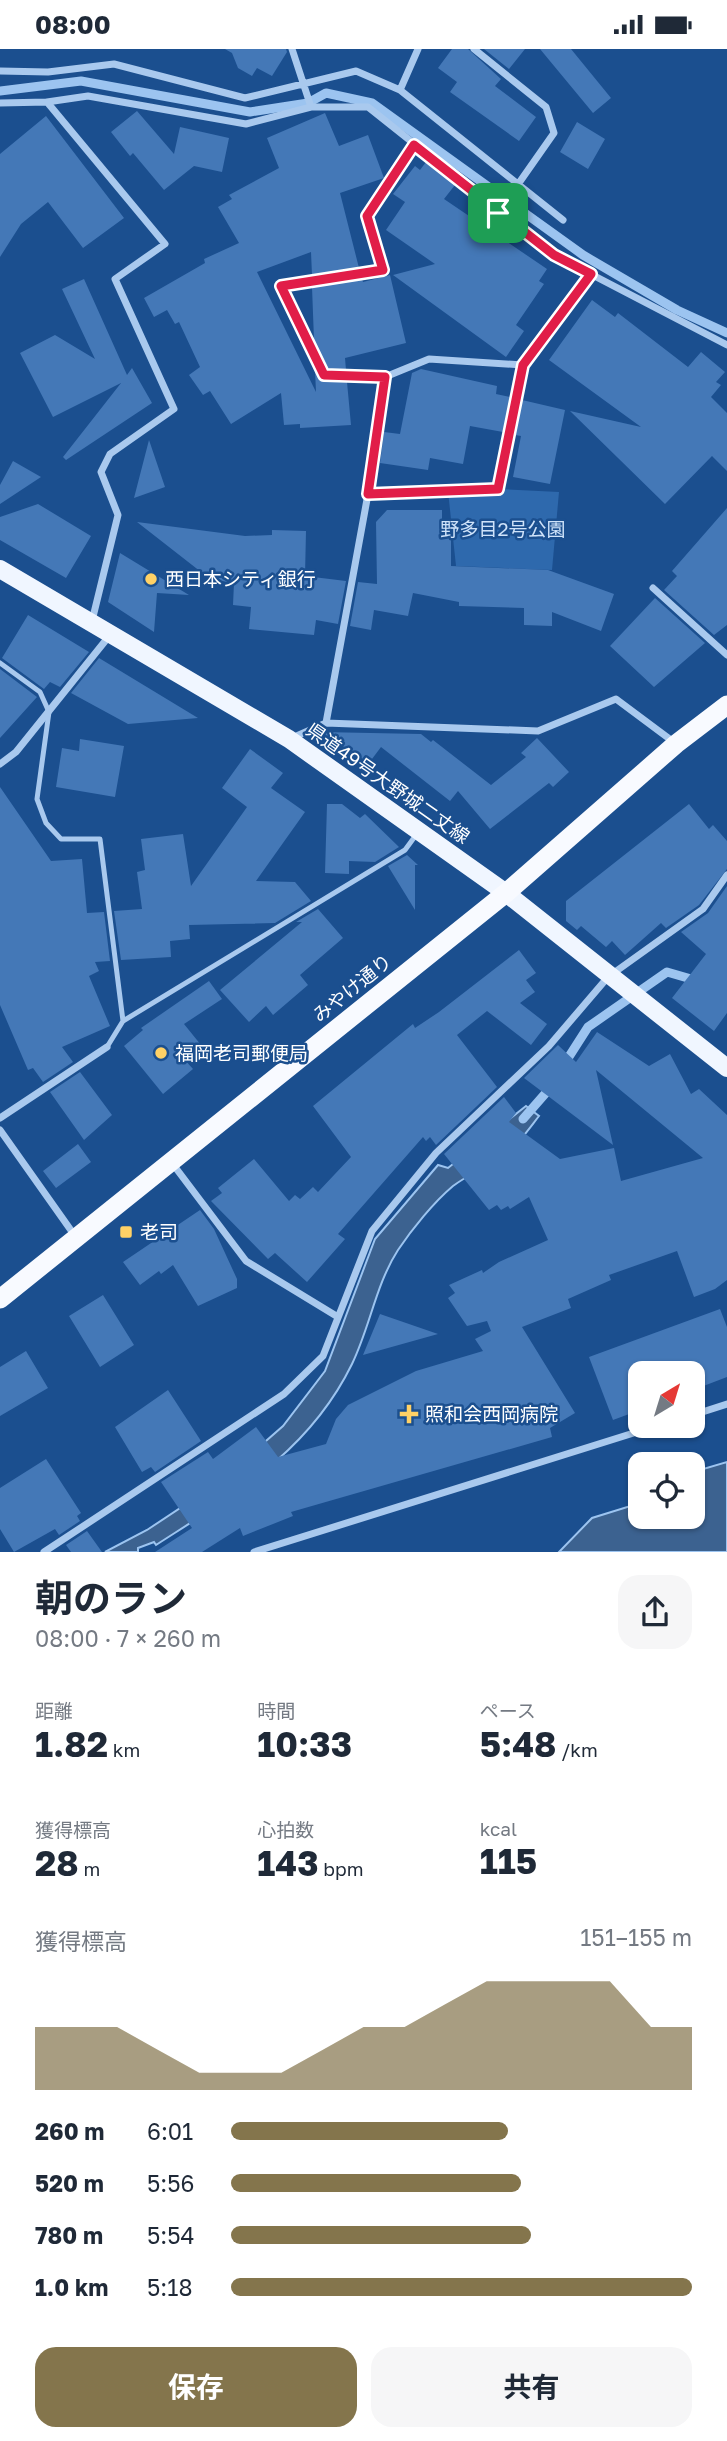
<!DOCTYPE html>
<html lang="ja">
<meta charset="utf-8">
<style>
:root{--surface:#fff;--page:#f6f6f7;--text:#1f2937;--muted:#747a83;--accent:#84754c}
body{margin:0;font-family:"Golos Text","Noto Sans JP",sans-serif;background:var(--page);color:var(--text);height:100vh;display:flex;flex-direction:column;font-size:26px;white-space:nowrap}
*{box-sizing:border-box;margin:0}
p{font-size:23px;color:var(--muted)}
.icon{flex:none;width:38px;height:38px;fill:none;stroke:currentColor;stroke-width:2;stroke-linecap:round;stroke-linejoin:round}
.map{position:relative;height:1503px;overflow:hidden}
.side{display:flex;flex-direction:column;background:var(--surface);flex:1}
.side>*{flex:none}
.needle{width:46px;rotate:38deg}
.buttons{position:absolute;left:628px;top:1312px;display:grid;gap:14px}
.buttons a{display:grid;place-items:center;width:77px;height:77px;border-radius:14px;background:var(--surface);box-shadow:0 2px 5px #0004;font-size:35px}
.pin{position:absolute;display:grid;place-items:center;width:60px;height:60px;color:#fff;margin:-30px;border-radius:14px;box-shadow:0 4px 10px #0006}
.round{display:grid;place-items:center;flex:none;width:74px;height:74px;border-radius:21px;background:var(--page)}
.headline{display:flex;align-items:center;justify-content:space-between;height:119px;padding:0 35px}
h1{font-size:38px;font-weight:700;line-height:52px}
.metrics{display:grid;grid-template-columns:repeat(3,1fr);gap:10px;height:119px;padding:7px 35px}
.metrics div{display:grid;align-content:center}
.metrics b{font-size:35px;font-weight:700}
.metrics small{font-size:19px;font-weight:400}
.metrics p{font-size:19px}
.chart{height:196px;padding:14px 35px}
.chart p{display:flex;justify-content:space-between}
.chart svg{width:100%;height:126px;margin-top:7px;fill:var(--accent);opacity:.7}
.primary-button{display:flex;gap:14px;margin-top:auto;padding:14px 35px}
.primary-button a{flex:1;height:80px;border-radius:21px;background:var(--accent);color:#fff;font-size:28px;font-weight:700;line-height:80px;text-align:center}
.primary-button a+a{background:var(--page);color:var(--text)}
ul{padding:0 35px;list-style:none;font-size:23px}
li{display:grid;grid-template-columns:112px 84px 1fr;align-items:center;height:52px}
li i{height:18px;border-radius:9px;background:var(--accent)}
.status{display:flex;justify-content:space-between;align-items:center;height:49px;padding:0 35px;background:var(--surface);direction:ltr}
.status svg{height:19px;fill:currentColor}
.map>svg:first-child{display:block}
.green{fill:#2e69ad}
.water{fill:#3c6290;stroke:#9cc4f0;stroke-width:2}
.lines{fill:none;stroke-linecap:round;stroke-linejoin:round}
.stream{stroke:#9cc4f0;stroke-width:9}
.building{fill:#4478b7}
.service{stroke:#a9c9ee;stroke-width:5}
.minor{stroke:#a9c9ee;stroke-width:7}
.primary{stroke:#f0f6ff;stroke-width:18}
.trunk{stroke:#f8faff;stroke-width:19}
.route-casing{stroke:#fff;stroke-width:14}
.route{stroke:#e11d48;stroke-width:9}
.poi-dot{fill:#ffd166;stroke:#1b4f8f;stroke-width:2.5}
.labels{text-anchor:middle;stroke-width:5;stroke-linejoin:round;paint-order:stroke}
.park-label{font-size:19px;fill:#cfe3fa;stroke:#1b4f8f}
.poi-label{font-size:19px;fill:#fff;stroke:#1b4f8f;text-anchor:start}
.street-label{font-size:19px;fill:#fff;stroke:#1b4f8f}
</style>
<div class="status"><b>08:00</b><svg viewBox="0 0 49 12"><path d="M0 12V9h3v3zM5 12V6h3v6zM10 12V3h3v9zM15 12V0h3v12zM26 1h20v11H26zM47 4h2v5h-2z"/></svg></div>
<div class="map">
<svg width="727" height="1503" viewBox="0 0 727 1503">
<rect width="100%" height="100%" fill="#1b4f8f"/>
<path class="green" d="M498 440 559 443 552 521 456 517 448 442Z"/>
<path class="water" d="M526 1057 539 1067C528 1081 518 1096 503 1106 487 1118 469 1125 453 1137 434 1153 412 1180 398 1201 376 1235 370 1278 352 1315 309 1403 235 1445 156 1496L154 1493 138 1499V1503H105L147 1481 245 1416 258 1399 283 1377 325 1322 375 1190 438 1116 448 1119Z
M727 1413V1503H559L592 1469 640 1454V1468H693V1423Z"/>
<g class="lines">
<path class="stream" d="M0 42 81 32 250 63 308 54 326 44 372 54 583 206 677 261 727 284
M563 1017 588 978 667 923 698 932
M523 1070 551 1038"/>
</g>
<path class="building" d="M225 0H286L287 3 272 27 257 19 252 27 238 19 232 4Z
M452 0H468L501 30 495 37 536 68 519 92 450 43 457 33 438 19Z
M484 0H525L509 20Z
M540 0H571L611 49 593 64Z
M137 62 174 105 180 78 229 89 222 123 194 117 164 141 133 104 130 107 111 83Z
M325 64 339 97 368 86 384 129 340 144 359 219 312 226 311 203 257 223 316 343 315 321 321 331 347 333 351 376 300 379V375L284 376 281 344 231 375 210 342 203 346 189 326 200 318 179 273 175 275 167 261 154 268 144 249 205 214 204 210 239 194 218 158 232 150 229 146 279 119 267 89Z
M46 67 124 169 83 199 48 153 21 175 0 208V105Z
M577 73 605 90 588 120 560 103Z
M426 113 455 136 444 150 547 220 539 232 544 235 516 276 524 282 506 308 393 226 435 215 386 181 405 153 393 145 415 117 420 121Z
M390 226 406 294 345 309 346 321 328 320 314 291 312 238 362 230 363 233Z
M84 230 127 326 132 319 152 354 66 411 63 408 121 334 53 368 20 304 55 286 95 310 62 240Z
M592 251 615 268 618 264 688 318 701 303 725 323 716 333 721 336 711 348 727 364V422L712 407 665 455 570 362 641 378 549 311Z
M421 320 497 337 496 345 510 348 503 383 470 377 463 415 430 409 428 421 380 414 384 383 400 385 412 324Z
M522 351 565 361 550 435 513 428 521 387 515 386Z
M149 391 165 438 134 449Z
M13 412 41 428 0 455V436Z
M38 455 91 487 66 529 0 491V468Z
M727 459V576L714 586 664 541 677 527 672 522Z
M387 461H442V483H451V517L548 521 614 545 601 582 552 563V577L524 576V559L459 557V553L413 544 408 567 374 561 371 581 350 577 358 533 377 535 376 473Z
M137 473 245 487 272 486V481L306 482 305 527 346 532 338 575 316 571 314 586 249 580 251 558 233 556 234 534 210 530Z
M120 504 189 546 157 544 154 583 108 553Z
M655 549 705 594 654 638 610 597Z
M28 566 89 603 60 638 50 633 44 640 2 609Z
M99 609 198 669 128 675 71 644Z
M0 620 37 648 0 689Z
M321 683 421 685 431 693 433 691 491 736 526 708 521 704 537 689 569 723 553 738 549 734 490 780 458 742 450 752 381 698 369 714Z
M80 690 124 697 115 748 56 738 62 699 79 702Z
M250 700 283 724 271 739 305 763 256 832 295 833 311 852 275 874 189 876 190 890 170 892 171 908 121 911 114 862 142 860 137 823 145 821 141 790 183 785 191 837 247 758 222 739Z
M0 738 51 812 82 810 87 864 104 863 110 912 95 913 99 922 89 927 110 977 62 998 73 1013 43 1033 33 1019 28 1021 0 956Z
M327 755H342L360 769 365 765 399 798 375 813 349 812V825L325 824Z
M689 755 709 780 713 776 727 792V820L699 856 666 879 661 874 625 906 612 892 606 898 581 877 577 881 566 872V852Z
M407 806 418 816H415V861L388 817Z
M727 837V964L714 982 672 949 706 905 681 883 708 864Z
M318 860 343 889 300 926 308 936 273 966 266 957 249 973 220 941 302 873H296Z
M519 901 536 924 526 931 535 943 520 954 547 975 531 996 487 962 457 986 497 1038 436 1096 430 1088 426 1092 423 1088 338 1185 345 1190 307 1233 275 1204 268 1210 211 1152 222 1144 218 1139 254 1110 289 1152 295 1146 300 1150 313 1138 318 1143 351 1108 313 1057 413 975 415 979 439 963Z
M209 932 222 950 184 975 201 996 184 1010 193 1020 163 1045 124 997 143 981 141 979Z
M597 983 649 1017 670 1005 691 1045 699 1040 727 1066V1231L715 1240 694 1248 677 1202 609 1226 611 1231 568 1250 571 1259 522 1278 575 1364 550 1379 552 1388 291 1463 293 1467 243 1487 240 1479 202 1503H155L192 1479 161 1433 208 1403 213 1410 256 1378 278 1408 326 1395 336 1370 348 1356 416 1322 483 1302 475 1290 491 1282 487 1272 467 1277 448 1249 455 1244 449 1236 482 1221 483 1224 499 1213 548 1191 529 1148 510 1160 508 1157 501 1161 497 1156 489 1161 444 1105 504 1048 516 1064 509 1073 560 1110 614 1099 621 1132 703 1109 596 1021 613 1096 524 1029 558 996 576 1013Z
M80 1023 112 1066 84 1091 50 1043Z
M78 1095 91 1113 56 1139 43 1122Z
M200 1161 214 1180 237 1230V1239L198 1257 173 1216 161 1225 159 1222 140 1236 123 1213Z
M103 1246 134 1296 100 1318 69 1267Z
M720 1260 727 1278V1328L693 1341V1325H640V1361L613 1371 589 1308Z
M380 1265 438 1285 363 1306Z
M26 1302 48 1339 0 1367V1318Z
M168 1341 201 1392 155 1423 151 1418 142 1423 115 1378Z
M46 1410 81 1464 77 1467 80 1472 59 1486 55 1480 14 1503 0 1480V1439Z
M87 1482 102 1503H71L66 1496Z"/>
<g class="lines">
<path class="service" d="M0 614 40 643 49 663 37 750 46 774 61 790H100L123 972
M107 998 123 972 405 801 416 786"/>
<path class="minor" d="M292 0 311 58
M474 0 546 58 554 84 498 164
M0 22 48 23 114 15 245 49 356 22 400 41 563 171
M400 41 418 0
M47 53 88 47 246 75 311 58H368L554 206 727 296
M0 54 47 53 165 195 115 230 174 360 110 405 101 423 118 466 92 572
M385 328 324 326 281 237 383 221 367 167 414 96
M368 445 385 328 429 310 523 316
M653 539 727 606
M326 674 538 682 616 650 675 694
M292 689 326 674 368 445 498 440 523 316 591 225
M0 715 16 703 110 586
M0 1069 107 998
M0 1081 75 1187
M172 1114 246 1212 338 1268
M693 1366 727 1355
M44 1503 284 1345 323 1307 372 1182 436 1104 549 997 608 928 703 860 727 826
M254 1503 656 1377"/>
<path class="primary" d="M0 520 289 690 506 844 727 1019"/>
<path class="trunk" d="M0 1250 506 844 676 695 727 656"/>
</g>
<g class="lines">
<g class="route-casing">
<path id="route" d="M414 96 554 206 591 225 523 316 498 440 368 445 385 328 324 326 281 237 383 221 367 167Z"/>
</g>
<use href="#route" class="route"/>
</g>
<g class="poi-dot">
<circle cx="151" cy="530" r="7"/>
<circle cx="161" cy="1004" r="7"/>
<rect x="119" y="1176" width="14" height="14" rx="3.5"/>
<path d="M405.5 1354.5h7v7h7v7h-7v7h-7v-7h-7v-7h7z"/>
</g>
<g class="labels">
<g class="park-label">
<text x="503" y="487">野多目2号公園</text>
</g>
<g class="poi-label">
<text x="165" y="537">西日本シティ銀行</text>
<text x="175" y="1011">福岡老司郵便局</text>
<text x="140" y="1190">老司</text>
<text x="425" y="1372">照和会西岡病院</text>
</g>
<g class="street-label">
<text transform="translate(388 734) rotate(35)" y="7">県道49号大野城二丈線</text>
<text transform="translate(352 939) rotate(-39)" y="7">みやけ通り</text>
</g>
</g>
</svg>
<div class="buttons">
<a><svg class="needle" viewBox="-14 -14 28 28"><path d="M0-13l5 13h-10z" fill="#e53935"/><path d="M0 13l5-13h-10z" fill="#747a83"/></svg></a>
<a><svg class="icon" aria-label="locate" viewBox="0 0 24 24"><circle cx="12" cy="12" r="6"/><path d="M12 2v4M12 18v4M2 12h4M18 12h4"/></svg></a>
</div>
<div class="pin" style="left:498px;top:164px;background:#1e9e55"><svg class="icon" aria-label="arrive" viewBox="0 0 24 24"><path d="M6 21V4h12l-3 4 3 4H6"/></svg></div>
</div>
<section class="side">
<div class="headline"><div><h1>朝のラン</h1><p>08:00 · 7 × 260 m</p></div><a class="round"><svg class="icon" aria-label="share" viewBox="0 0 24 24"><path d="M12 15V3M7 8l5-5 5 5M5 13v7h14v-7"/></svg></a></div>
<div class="metrics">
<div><p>距離</p><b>1.82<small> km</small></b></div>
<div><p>時間</p><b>10:33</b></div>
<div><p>ペース</p><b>5:48<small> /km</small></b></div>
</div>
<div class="metrics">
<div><p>獲得標高</p><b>28<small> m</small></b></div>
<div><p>心拍数</p><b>143<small> bpm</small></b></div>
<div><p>kcal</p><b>115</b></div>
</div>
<div class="chart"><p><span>獲得標高</span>151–155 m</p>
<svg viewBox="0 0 160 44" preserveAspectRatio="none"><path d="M0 44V22L10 22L20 22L30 30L40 38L50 38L60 38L70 30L80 22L90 22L100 14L110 6L120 6L130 6L140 6L150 22L160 22V44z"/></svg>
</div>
<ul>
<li><b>260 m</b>6:01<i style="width:60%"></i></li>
<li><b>520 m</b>5:56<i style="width:63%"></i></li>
<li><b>780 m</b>5:54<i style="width:65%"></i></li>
<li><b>1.0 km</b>5:18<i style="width:100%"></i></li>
</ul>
<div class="primary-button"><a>保存</a><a>共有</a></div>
</section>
